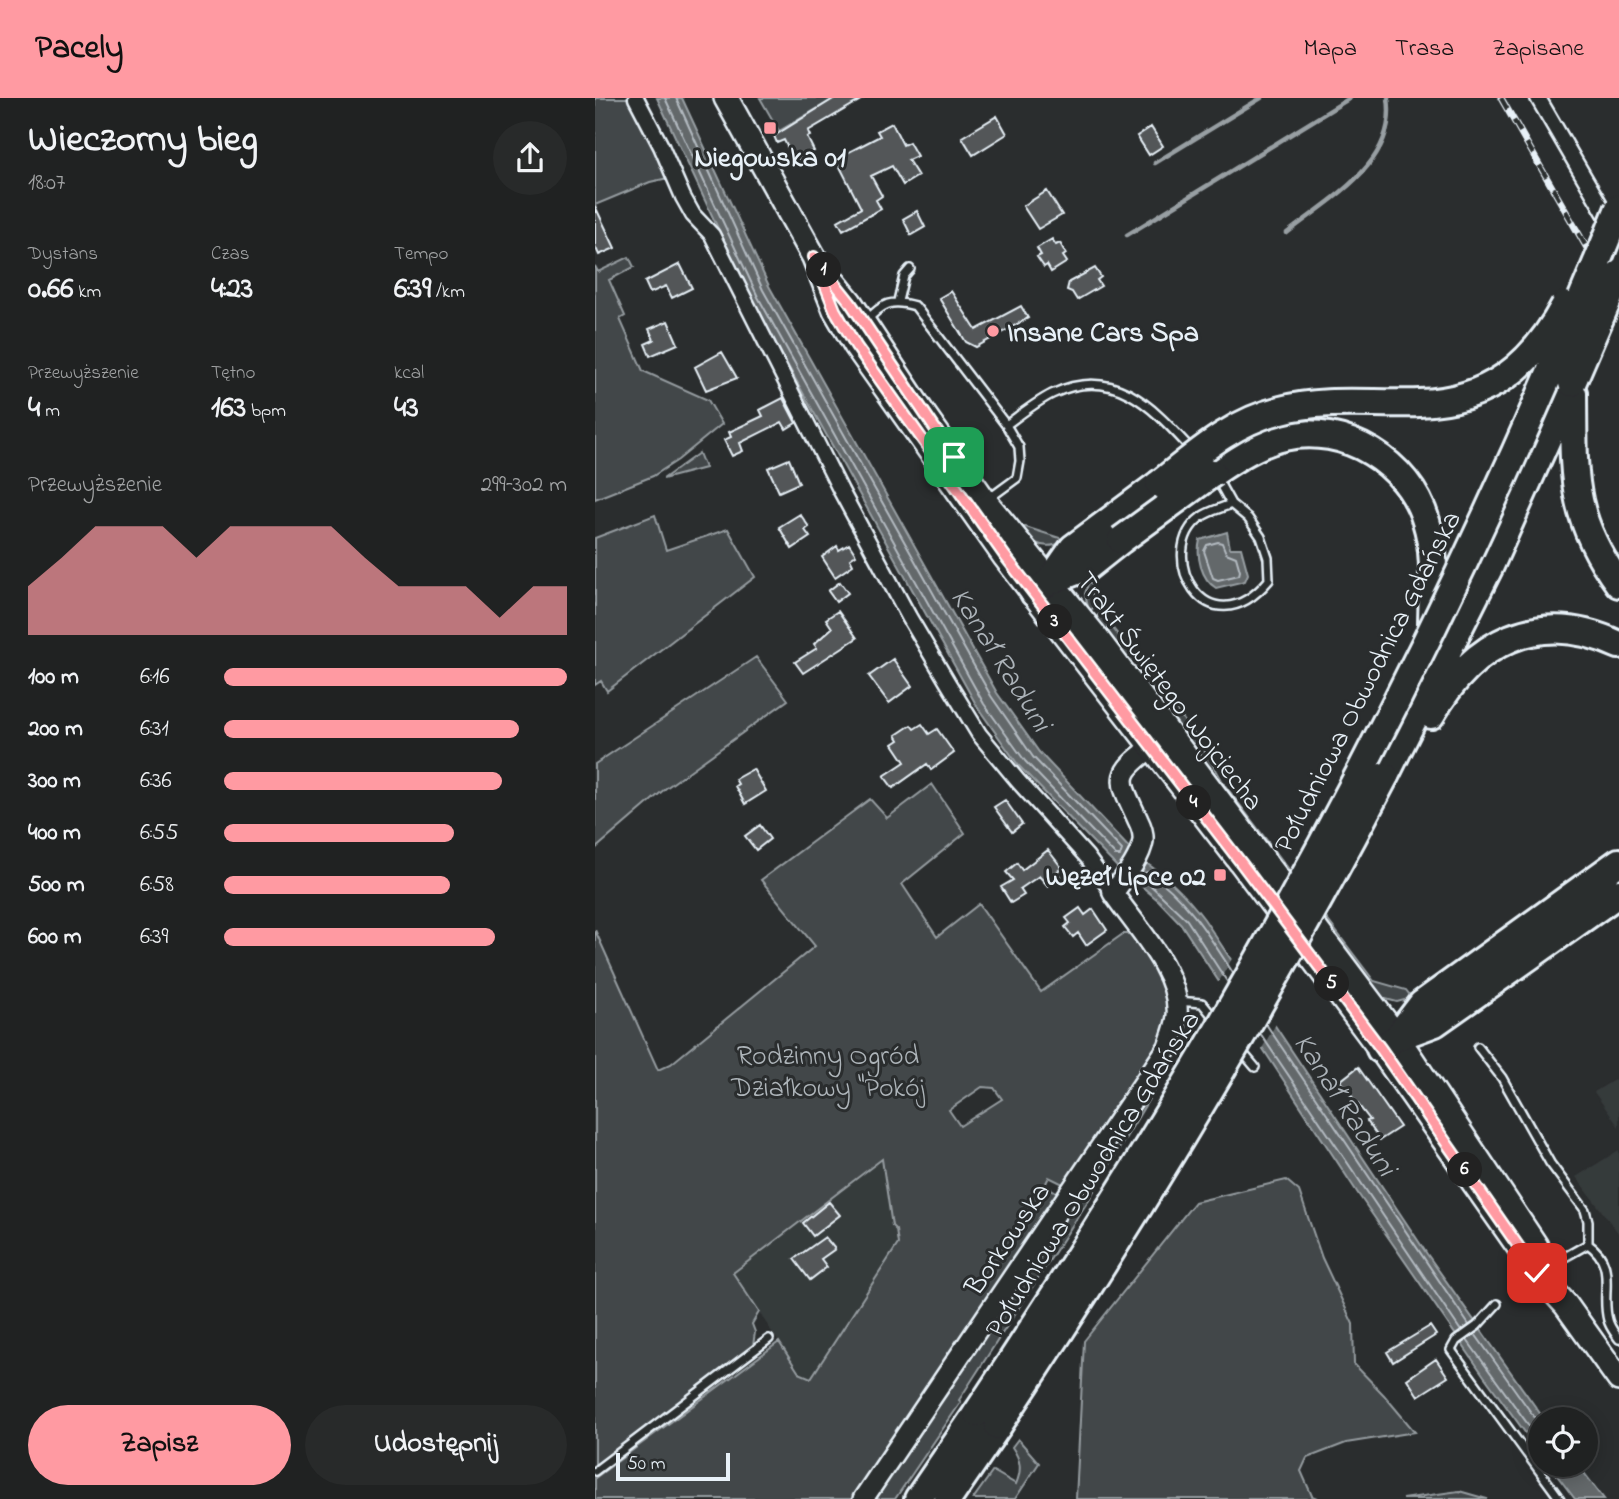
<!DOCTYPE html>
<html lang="pl">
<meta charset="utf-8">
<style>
:root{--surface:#202222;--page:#282a2a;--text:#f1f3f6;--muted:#a2a4a5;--line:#3d3f40;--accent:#ff9aa2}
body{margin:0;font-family:"Indie Flower",sans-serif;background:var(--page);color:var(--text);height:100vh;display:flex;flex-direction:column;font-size:26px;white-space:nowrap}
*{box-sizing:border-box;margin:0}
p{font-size:23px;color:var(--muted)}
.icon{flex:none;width:38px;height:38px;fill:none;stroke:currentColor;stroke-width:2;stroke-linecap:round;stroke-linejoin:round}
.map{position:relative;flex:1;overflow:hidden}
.drawer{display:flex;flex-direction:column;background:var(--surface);width:595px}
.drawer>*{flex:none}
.buttons{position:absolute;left:933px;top:1309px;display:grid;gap:14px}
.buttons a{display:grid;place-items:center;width:70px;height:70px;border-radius:50%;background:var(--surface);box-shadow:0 4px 18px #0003,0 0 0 2px var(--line);font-size:35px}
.scale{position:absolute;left:21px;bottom:18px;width:114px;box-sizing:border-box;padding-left:7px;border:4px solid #e8f1f8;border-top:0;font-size:19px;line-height:24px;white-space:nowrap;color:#e8f1f8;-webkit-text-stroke:5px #2a2d2e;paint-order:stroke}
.pin{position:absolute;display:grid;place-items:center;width:60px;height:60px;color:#fff;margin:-30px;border-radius:14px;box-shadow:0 4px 10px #0006}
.km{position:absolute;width:35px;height:35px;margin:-18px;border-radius:50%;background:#222;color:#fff;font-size:19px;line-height:35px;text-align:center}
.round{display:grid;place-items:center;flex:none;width:74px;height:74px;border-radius:37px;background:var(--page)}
.headline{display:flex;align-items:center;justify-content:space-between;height:119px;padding:0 28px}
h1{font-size:38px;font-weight:700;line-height:52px}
.stats{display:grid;grid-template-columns:repeat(3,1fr);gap:10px;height:119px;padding:7px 28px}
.stats div{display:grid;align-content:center}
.stats b{font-size:30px;font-weight:700}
.stats small{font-size:19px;font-weight:400}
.stats p{font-size:19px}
.chart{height:196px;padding:14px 28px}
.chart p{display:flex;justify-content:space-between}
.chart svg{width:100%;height:126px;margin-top:7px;fill:var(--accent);opacity:.7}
.cta{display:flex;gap:14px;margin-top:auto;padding:14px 28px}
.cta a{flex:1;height:80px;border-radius:42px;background:var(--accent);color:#111;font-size:28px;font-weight:700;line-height:80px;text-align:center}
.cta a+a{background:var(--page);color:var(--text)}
ul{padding:0 28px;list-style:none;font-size:23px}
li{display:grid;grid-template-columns:112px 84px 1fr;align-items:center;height:52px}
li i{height:18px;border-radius:9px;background:var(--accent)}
header{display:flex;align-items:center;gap:42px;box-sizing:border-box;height:98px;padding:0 35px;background:var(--accent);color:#111}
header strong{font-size:33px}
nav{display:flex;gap:38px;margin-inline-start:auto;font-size:24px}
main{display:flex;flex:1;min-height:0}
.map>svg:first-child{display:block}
.built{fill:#363a3b}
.green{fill:#424648;stroke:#959ca0;stroke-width:2;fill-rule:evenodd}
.water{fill:#63686b;stroke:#989fa3;stroke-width:2}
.pier{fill:#2a2d2e}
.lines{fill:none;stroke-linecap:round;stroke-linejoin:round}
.shore{stroke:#b3bac0;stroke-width:2}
.stream{stroke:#989fa3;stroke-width:4.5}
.building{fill:#535759;stroke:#e8f1f8;stroke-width:2}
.service-casing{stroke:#e8f1f8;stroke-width:12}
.minor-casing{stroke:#e8f1f8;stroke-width:19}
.tertiary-casing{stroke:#e8f1f8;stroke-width:24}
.primary-casing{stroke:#e8f1f8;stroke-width:28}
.motorway-casing{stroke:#e8f1f8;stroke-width:32}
.service{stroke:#2a2d2e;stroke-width:7}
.minor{stroke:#2a2d2e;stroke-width:14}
.tertiary{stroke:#2a2d2e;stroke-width:19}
.primary{stroke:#2a2d2e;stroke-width:23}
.motorway{stroke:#2a2d2e;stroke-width:26}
.rail-casing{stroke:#e8f1f8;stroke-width:7}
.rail{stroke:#2a2d2e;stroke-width:4.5;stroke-dasharray:13;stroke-linecap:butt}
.motorway-bridge-casing{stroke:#e8f1f8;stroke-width:32;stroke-linecap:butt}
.motorway-bridge{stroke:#2a2d2e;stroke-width:26}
.route-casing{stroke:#fff;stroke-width:14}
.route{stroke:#ff9aa2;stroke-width:9}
.poi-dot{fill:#ff9aa2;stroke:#2a2d2e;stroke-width:2.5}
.labels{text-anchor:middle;stroke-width:6;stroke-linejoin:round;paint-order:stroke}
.poi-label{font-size:28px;font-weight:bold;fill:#e8f1f8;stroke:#2a2d2e}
.street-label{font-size:28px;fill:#e8f1f8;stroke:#2a2d2e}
.park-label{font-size:28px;fill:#aeb5ba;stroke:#2a2d2e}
.water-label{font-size:30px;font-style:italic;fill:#acb3b9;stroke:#2a2d2e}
</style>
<header>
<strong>Pacely</strong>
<nav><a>Mapa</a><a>Trasa</a><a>Zapisane</a></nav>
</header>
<main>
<section class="drawer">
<div class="headline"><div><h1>Wieczorny bieg</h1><p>18:07</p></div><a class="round"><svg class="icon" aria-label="share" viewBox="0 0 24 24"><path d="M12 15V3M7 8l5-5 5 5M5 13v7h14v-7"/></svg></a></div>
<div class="stats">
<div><p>Dystans</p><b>0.66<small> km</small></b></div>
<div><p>Czas</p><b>4:23</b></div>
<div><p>Tempo</p><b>6:39<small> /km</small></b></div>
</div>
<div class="stats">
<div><p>Przewyższenie</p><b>4<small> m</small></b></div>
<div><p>Tętno</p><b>163<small> bpm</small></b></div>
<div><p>kcal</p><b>43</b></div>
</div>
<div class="chart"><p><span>Przewyższenie</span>299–302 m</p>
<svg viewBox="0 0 160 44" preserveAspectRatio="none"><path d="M0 44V27L10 17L20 6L30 6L40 6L50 17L60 6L70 6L80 6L90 6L100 17L110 27L120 27L130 27L140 38L150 27L160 27V44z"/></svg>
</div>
<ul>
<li><b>100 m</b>6:16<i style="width:100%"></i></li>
<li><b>200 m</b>6:31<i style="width:86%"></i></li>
<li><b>300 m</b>6:36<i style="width:81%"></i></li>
<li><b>400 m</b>6:55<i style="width:67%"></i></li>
<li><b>500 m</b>6:58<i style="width:66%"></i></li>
<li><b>600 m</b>6:39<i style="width:79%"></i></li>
</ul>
<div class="cta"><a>Zapisz</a><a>Udostępnij</a></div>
</section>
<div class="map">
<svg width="1024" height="1401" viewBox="0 0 1024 1401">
<rect width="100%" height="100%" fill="#2a2d2e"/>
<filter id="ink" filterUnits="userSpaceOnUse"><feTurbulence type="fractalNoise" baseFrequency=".0143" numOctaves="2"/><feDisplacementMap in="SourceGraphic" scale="14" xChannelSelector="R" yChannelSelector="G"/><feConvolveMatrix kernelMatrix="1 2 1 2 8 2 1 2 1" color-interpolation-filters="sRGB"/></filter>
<g filter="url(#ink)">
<path class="built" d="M1024 979V1029L999 994Z
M1024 1052V1136L981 1079Z
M287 1061 297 1128 301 1132 303 1146 216 1280 204 1275 138 1175Z"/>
<path class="green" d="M0 0H34L73 80 55 84 0 107Z
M165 0H240L184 33Z
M34 159 39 169 14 182 30 218 25 221 48 273 113 302 127 326 83 362 58 378 0 401V168L3 174Z
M104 355 110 370 68 381Z
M60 417 71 452 133 431 160 479 12 593 6 583 0 587V440Z
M418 425 465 440 468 444C445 455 433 441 418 425Z
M495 479 497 482V503L501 508 494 513 490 496Z
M506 515C549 571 596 624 629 686L779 883 811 892 817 900 802 904 787 900 611 668 575 616 500 520Z
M161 559 193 602 71 690 0 751V666Z
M337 686 370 735 307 786 342 839 384 806 446 894 528 836H539C554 860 576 889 572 920 569 938 559 954 550 969 526 1010 498 1049 472 1088L454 1079 450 1087 461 1094 463 1100 258 1401H0V1380L184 1244 204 1275 216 1280 303 1146 301 1132 297 1128 287 1061 138 1175 164 1214 157 1226 160 1234 158 1248 0 1368V832L63 972 76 966 220 848 166 782 275 701 292 720ZM387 989 399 990 407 1001 365 1028 354 1012Z
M570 974 493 1103 364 1302 366 1304 300 1401H279Z
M691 1082 704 1093 727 1160 758 1226 759 1266 789 1297 820 1334 751 1345 712 1360 706 1373 717 1398 724 1401H481L489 1243 600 1104Z
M423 1341 444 1365 420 1401H378L398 1373 421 1386C427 1372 426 1362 417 1349Z
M864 1393 892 1401H807Z"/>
<path class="water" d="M62 0H87L174 188 402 595 444 654 537 753 526 773 424 668 383 610 157 203Z
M632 434 635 450H646L653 476 650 483 621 490C606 481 601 458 605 442Z
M548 763C573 779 591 797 609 821L832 1156 949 1321H945V1355L889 1278 764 1097 586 826 564 803 538 781Z
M954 1367H983L1009 1401H980Z"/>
<path class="pier" d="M639 857 682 924 665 954 622 887Z"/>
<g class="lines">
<path class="shore" d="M70 0 163 199 389 606 430 663 521 758H525L527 752 438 659 396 598 168 192 81 0
M623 444 627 445 631 455 641 459 645 473 644 477 623 482 618 480 609 453 612 447Z
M633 885 592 822 549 781V775L553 774C590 798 615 839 638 875
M671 926 874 1227
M665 935 866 1233
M880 1236 945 1327
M872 1242 945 1343"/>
<path class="stream" d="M560 65 666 0
M692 135C736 100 803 65 793 0
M532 137 755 0"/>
</g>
<path class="building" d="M240 0H269L213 33 215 38 212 39 219 53 199 63 189 42 182 45 179 38Z
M402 18 412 36 378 57 367 39Z
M297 25 308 47 314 44 322 58 313 62 323 78 308 87 297 68 276 78 287 98 281 102 286 111 248 132 243 123 266 110 242 63 250 59 248 57 285 38 282 33Z
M556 29 568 48 554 57 542 38Z
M452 93 467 117 443 131 428 108Z
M0 108 20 150 4 157 0 148Z
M322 113 330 129 316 137 308 121Z
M457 141 461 147 465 145 471 156 468 158 472 164 456 174 452 167 449 169 442 159 446 157 442 150Z
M85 166 97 190 77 200 71 188 55 195 50 184Z
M500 170 506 179 502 182 506 188 482 202 477 194 472 192 474 184Z
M356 193 381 232 426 208 433 220 381 249 371 244 344 200Z
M73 223 83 246 55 258 50 246 59 242 54 231Z
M127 254 142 280 111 292 100 269Z
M188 300 201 325 191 331 187 324 145 345 148 353 137 358 129 342 136 339 134 334 168 318 165 312Z
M194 361 204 385 184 394 173 370Z
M205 416 214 429 210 432 215 439 197 451 184 429Z
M254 446 261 457 255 461 258 467 240 479 227 459 242 448 244 452Z
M245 484 253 495 241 504 233 493Z
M243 513 262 540 208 575 200 564 222 550 219 546 237 530 231 521Z
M298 561 317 588 294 605 274 578Z
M327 626 334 636 342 631 359 655 336 672 332 666 298 690 289 678 310 664 298 646 304 642 301 637 316 627 319 631Z
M158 671 171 693 150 706 140 688 143 686 140 681Z
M410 702 427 726 417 734 399 709Z
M165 727 175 741 161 752 150 738Z
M453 752 467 770 461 774 465 778 453 788 444 778 425 791 429 797 416 805 406 789 418 782 411 774 422 765 427 772Z
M485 810 490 817 498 811 512 832 491 847 483 835 478 839 470 829 475 825 471 820Z
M763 969 805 1029 785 1042 772 1023 775 1022 745 983Z
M234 1104 245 1117 218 1138 208 1125Z
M230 1139 240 1151 226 1161 232 1169 215 1182 199 1161Z
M835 1228 841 1237 798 1264 792 1254Z
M841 1261 853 1279 823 1298 812 1281Z"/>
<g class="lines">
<g class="service-casing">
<path id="service" d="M303 203 309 178 315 171
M271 223C288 205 296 201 320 208L411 327 424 349 425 363 422 380 392 402
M411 327C426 316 441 304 457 296 520 266 558 310 597 352
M621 379 636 406 653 420 666 439 673 460 674 482C611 556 558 454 606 419 614 413 627 410 636 406
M582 903 607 905 621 922
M883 949 907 980 955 1065 990 1112 993 1123V1146C1023 1167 1005 1194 1013 1222 1015 1230 1020 1235 1024 1241
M644 950 660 969
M954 1168 993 1146
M902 1206 882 1228 861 1243 856 1252 965 1401
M0 1373 174 1241"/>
</g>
<g class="minor-casing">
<path id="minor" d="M41 0 66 48 88 99 98 117 117 137 246 393 314 519 353 585 384 636 423 683 492 759 518 795
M943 0 1018 129"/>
</g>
<g class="tertiary-casing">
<path id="tertiary" d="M268 1401 573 949C576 940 581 928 582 918 586 875 541 829 518 795 529 780 545 761 548 743 549 735 546 728 543 722 525 682 517 678 556 650"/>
</g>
<g class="primary-casing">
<path id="primary" d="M131 0 219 159 240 212 261 248 410 459 647 766 785 951 942 1175 971 1207 1024 1281
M234 178 255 204 328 315 390 403 497 534 802 939 941 1148"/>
</g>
<g class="motorway-casing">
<path id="motorway" d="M978 295C979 375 974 418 1024 486
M618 375C640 360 663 345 689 339 750 325 814 365 831 423 842 457 837 495 837 530
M455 483 492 469 526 442
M439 495 455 483 478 450 564 386
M836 617C878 544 943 509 1024 547
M790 678 895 468 977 285
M802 939 827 906 1024 764
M785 951 802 939 840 925 1024 795
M323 1401 382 1315
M353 1401 403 1328"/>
</g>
<use href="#service" class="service"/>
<use href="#minor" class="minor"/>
<use href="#tertiary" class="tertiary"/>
<use href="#primary" class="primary"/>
<use href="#motorway" class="motorway"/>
<g class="rail-casing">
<path id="rail" d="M906 0 1024 206"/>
</g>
<use href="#rail" class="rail"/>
<g class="motorway-bridge-casing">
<path id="motorway-bridge" d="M977 285 1024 176
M564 386C603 355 637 324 686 312 731 300 778 307 824 305 894 303 938 267 970 207
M526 442 618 375
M382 1315C461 1196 537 1077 610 954 769 684 907 401 1024 110
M403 1328C543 1118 673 902 790 678"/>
</g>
<use href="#motorway-bridge" class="motorway-bridge"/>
</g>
</g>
<g class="lines" filter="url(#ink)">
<g class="route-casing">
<path id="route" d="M359 359 255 204 219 159 240 212 261 248 410 458 647 766 786 951 942 1175"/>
</g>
<use href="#route" class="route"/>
</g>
<g class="poi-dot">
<rect x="168" y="23" width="14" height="14" rx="3.5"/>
<circle cx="398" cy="233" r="7"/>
<rect x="618" y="770" width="14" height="14" rx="3.5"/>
</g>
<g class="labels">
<g class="poi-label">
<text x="175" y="68">Niegowska 01</text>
<text x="412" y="243" text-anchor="start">Insane Cars Spa</text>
<text x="611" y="787" text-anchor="end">Węzeł Lipce 02</text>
</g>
<g class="street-label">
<text transform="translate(771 583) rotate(-63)" y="10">Południowa Obwodnica Gdańska</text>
<text transform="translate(576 592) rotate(53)" y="10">Trakt Świętego Wojciecha</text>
<text transform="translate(496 1075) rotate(-58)" y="10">Południowa Obwodnica Gdańska</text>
<text transform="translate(411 1140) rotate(-56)" y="10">Borkowska</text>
</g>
<g class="park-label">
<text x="233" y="966">Rodzinny Ogród<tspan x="233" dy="32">Działkowy "Pokój</tspan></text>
</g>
<g class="water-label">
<text transform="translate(407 561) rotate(58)" y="10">Kanał Raduni</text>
<text transform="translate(751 1006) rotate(57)" y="10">Kanał Raduni</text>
</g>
</g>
</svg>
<div class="buttons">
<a><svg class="icon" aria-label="locate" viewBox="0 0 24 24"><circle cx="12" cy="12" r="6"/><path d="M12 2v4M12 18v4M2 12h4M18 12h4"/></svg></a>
</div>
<div class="scale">50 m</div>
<div class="pin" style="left:359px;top:359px;background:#1e9e55"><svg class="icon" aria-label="arrive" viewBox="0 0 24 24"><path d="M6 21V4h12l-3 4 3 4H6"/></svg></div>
<div class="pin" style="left:942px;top:1175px;background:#d93025"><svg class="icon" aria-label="check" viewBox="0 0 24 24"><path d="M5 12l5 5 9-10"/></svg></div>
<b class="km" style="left:229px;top:172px">1</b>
<b class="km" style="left:460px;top:524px">3</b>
<b class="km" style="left:599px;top:705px">4</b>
<b class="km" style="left:737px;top:886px">5</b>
<b class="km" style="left:870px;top:1072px">6</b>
</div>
</main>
